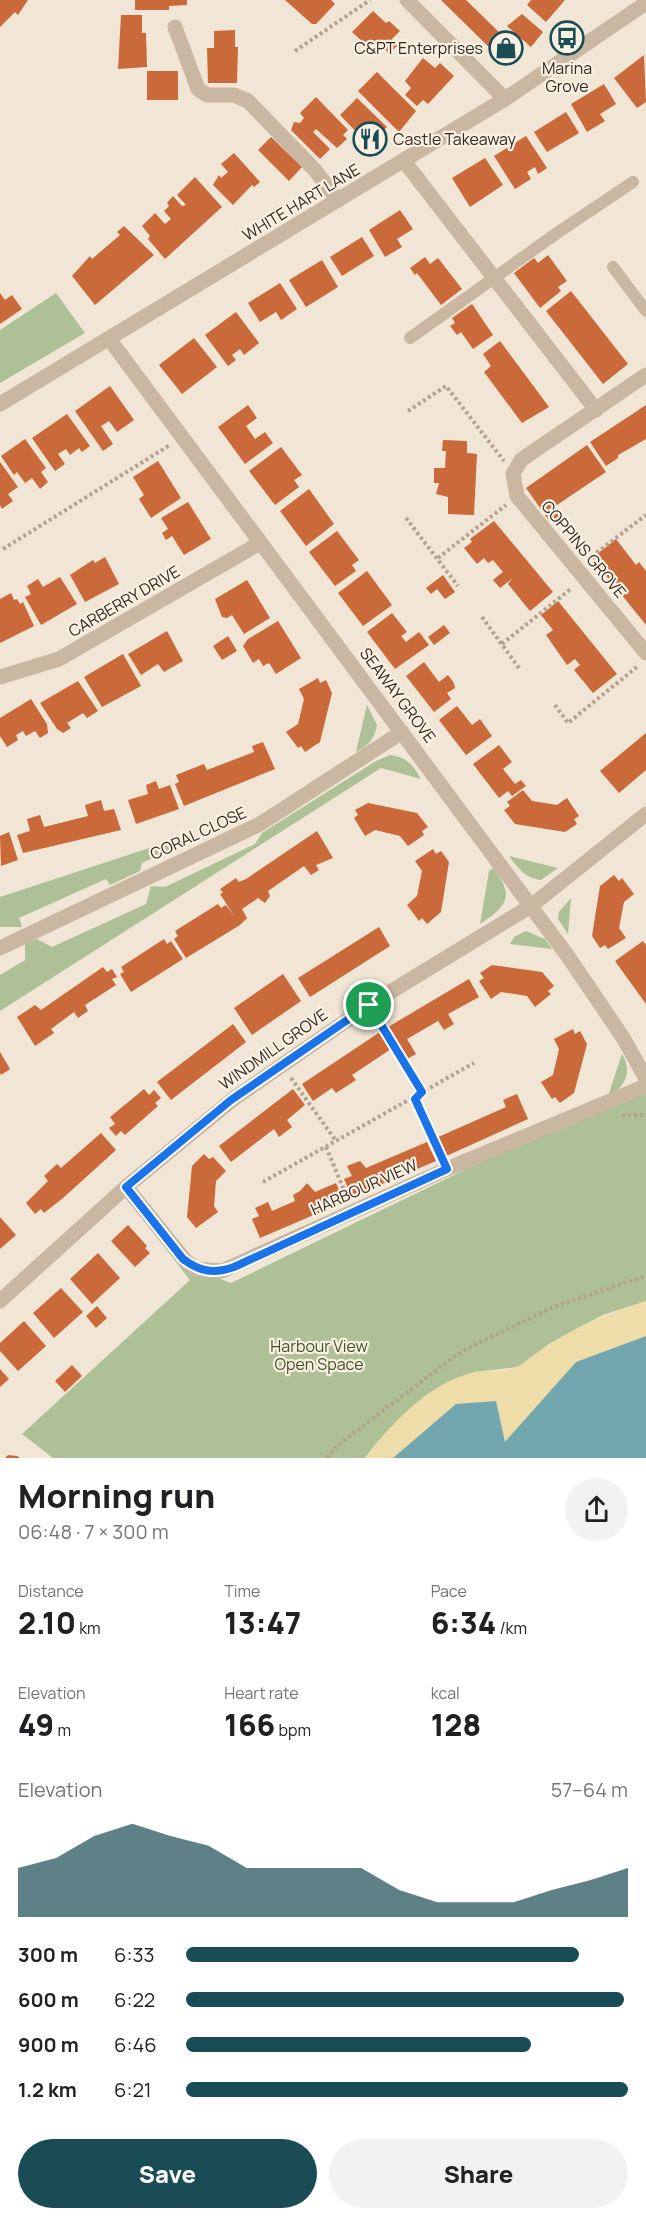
<!DOCTYPE html>
<meta charset="utf-8">
<style>
:root{--surface:#fff;--page:#f2f2f2;--text:#202124;--muted:#757577;--accent:#194c55}
body{margin:0;font-family:Manrope,sans-serif;background:var(--page);color:var(--text);height:100vh;display:flex;flex-direction:column;font-size:22px;white-space:nowrap}
*{box-sizing:border-box;margin:0}
p{font-size:20px;color:var(--muted)}
.icon{flex:none;width:33px;height:33px;fill:none;stroke:currentColor;stroke-width:2;stroke-linecap:round;stroke-linejoin:round}
.map{position:relative;height:1458px;overflow:hidden}
.drawer{display:flex;flex-direction:column;background:var(--surface);flex:1}
.drawer>*{flex:none}
.pin{position:absolute;display:grid;place-items:center;width:51px;height:51px;color:#fff;margin:-26px;border:3px solid #fff;border-radius:50%;box-shadow:0 2px 6px #0007}
.round{display:grid;place-items:center;flex:none;width:63px;height:63px;border-radius:32px;background:var(--page)}
.summary{display:flex;align-items:center;justify-content:space-between;height:102px;padding:0 18px}
h1{font-size:33px;font-weight:800;line-height:45px}
.metrics{display:grid;grid-template-columns:repeat(3,1fr);gap:9px;height:102px;padding:6px 18px}
.metrics div{display:grid;align-content:center}
.metrics b{font-size:30px;font-weight:800}
.metrics small{font-size:16px;font-weight:400}
.metrics p{font-size:16px}
.chart{height:168px;padding:12px 18px}
.chart p{display:flex;justify-content:space-between}
.chart svg{width:100%;height:108px;margin-top:6px;fill:var(--accent);opacity:.7}
.primary-button{display:flex;gap:12px;margin-top:auto;padding:12px 18px}
.primary-button a{flex:1;height:69px;border-radius:36px;background:var(--accent);color:#fff;font-size:24px;font-weight:800;line-height:69px;text-align:center}
.primary-button a+a{background:var(--page);color:var(--text)}
ul{padding:0 18px;list-style:none;font-size:20px}
li{display:grid;grid-template-columns:96px 72px 1fr;align-items:center;height:45px}
li i{height:15px;border-radius:8px;background:var(--accent)}
.map>svg:first-child{display:block}
.green{fill:#aec095}
.sand{fill:#efdda9}
.water{fill:#73a7af}
.building{fill:#ca693a}
.lines{fill:none;stroke-linecap:round;stroke-linejoin:round}
.path{stroke:#b5a18c;stroke-width:4;stroke-dasharray:3 3;stroke-linecap:butt}
.service{stroke:#c9b7a1;stroke-width:12}
.minor{stroke:#c9b7a1;stroke-width:15}
.tertiary{stroke:#c9b7a1;stroke-width:15}
.route-casing{stroke:#fff;stroke-width:12}
.route{stroke:#1a73e8;stroke-width:8}
.labels{text-anchor:middle;stroke-width:4.5;stroke-linejoin:round;paint-order:stroke}
.poi-label{font-size:16px;fill:#332a24;stroke:#f9f0e1;text-anchor:end}
.street-label{font-size:16px;fill:#332a24;stroke:#f9f0e1}
.park-label{font-size:16px;fill:#3f5227;stroke:#f9f0e1}
</style>
<div class="map">
<svg width="646" height="1458" viewBox="0 0 646 1458">
<rect width="100%" height="100%" fill="#f1e6d5"/>
<path class="green" d="M56 293 85 333 0 383V330Z
M367 705 377 725C374 740 369 745 356 752Z
M390 755C407 757 413 765 421 779L381 768 0 1011V975L25 960V944L37 939 52 947 146 904 151 886 165 887 255 844 262 833 376 761Z
M189 835 191 840 142 863 140 871 110 885 106 879 19 918 22 927H0V897Z
M509 856 558 868 541 880C524 877 519 869 509 856Z
M493 868C516 896 506 907 480 924L489 871Z
M571 898 568 934 558 919 559 912Z
M526 931 545 939 552 949 510 944 514 937Z
M622 1054C633 1071 625 1088 608 1096Z
M646 1086V1301L603 1315 580 1327 549 1344 518 1367 474 1372 378 1441 365 1458H53L22 1434 190 1280 129 1201 200 1271 231 1283 580 1114Z"/>
<path class="sand" d="M646 1301V1384L508 1446 439 1419 424 1431 404 1458H365C391 1424 428 1384 471 1373 487 1369 505 1374 520 1365 531 1359 539 1350 550 1344 580 1325 612 1312 646 1301Z"/>
<path class="water" d="M646 1336V1458H393L456 1404 496 1401 505 1442 576 1362Z"/>
<path class="building" d="M0 0H28L18 15 15 12 0 27Z
M135 0H187V5L169 6V10H135Z
M285 0H331L335 4 316 24H312Z
M441 0H466L503 36 508 31 521 43 503 61Z
M531 0H565L546 22 527 5Z
M373 11 386 23 389 21 400 31 392 39 398 45 389 54 383 47 376 54 352 32Z
M522 14 543 32 531 47 507 26Z
M121 15H142V33H146L147 67 118 69Z
M235 30V47H238L237 83H208L207 48H214V31Z
M644 55 646 102 637 108 614 78Z
M423 58 435 68 440 63 454 76 428 104 423 100 417 106 405 95 411 88 405 81Z
M147 71H178V100H147Z
M377 72 416 111 399 132 358 91Z
M604 84 616 104 600 114 605 121 587 132 571 104Z
M316 97 348 130 343 135 347 139 337 148 316 129 313 132 330 149 320 159 291 130 294 122 300 123 304 118 300 113Z
M357 98 387 127 369 145 340 115Z
M566 112 579 133 547 152 534 132Z
M526 136 547 168 538 174 535 167 527 172 531 179 515 189 494 156Z
M271 137 302 167 289 181 258 150Z
M234 153 260 182 254 187 252 185 233 205 213 185 219 175 221 178 228 172 221 164Z
M485 158 503 185 470 207 452 178Z
M195 177 222 207 165 259 148 239 150 236 142 226 155 213 165 224 171 219 164 211 169 206 167 203 173 196 182 206 186 205 177 195Z
M400 210 413 229 397 239 402 247 385 257 369 230Z
M124 226 154 255 95 305 72 276 90 256 92 259 120 235 117 232Z
M362 237 374 256 342 276 330 257Z
M548 255 567 281 558 287 561 291 540 308 514 273 534 258 538 263Z
M425 257 430 264 438 258 462 289 441 305 417 273 415 275 410 268Z
M322 260 338 287 306 307 289 280Z
M280 283 297 309 281 320 276 312 260 322 248 303Z
M571 291 628 364 603 384 546 311Z
M0 293 5 300 12 295 22 309 0 324Z
M472 304 493 335 473 349 461 332 457 335 450 326 455 323 452 318Z
M236 312 259 343 244 355 240 349 232 355 236 360 228 366 205 335Z
M194 338 217 367 182 394 159 365Z
M500 341 549 407 522 423 484 372 491 366 483 354Z
M110 386 134 420 117 432 109 421 101 426 113 444 103 451 75 411Z
M248 405 257 418 246 426 255 439 265 432 273 443 245 464 218 427Z
M646 405V439L618 455V458L606 466 590 442Z
M67 414 90 446 82 452 79 448 70 455 66 449 58 454 65 464 55 471 32 438Z
M25 439 46 468 41 472 48 482 40 489 32 478 25 483 17 472 14 475 1 456Z
M443 440 467 441V453L477 454 474 515 448 514V497L436 494 439 483H434V468H445L446 451H442Z
M587 445 606 472 554 507 559 515 558 521 550 522 526 488Z
M281 447 302 475 294 480 299 487 275 505 249 471Z
M158 461 181 498 151 518 139 499 144 495 133 477Z
M0 462 18 487 8 494 13 501 2 509 0 505Z
M309 489 334 524 306 546 280 511Z
M188 502 211 539 184 555 172 536 166 540 162 533 168 529 161 518Z
M494 521 553 592 530 611 508 584 512 579 500 588 493 580 503 572 493 560 488 563 484 558 477 564 464 548 472 542 470 539Z
M337 531 359 560 352 565 356 571 335 586 309 552Z
M616 539 636 565 639 562 646 571V625L592 558Z
M105 557 119 584 85 602 70 575 93 560 95 563Z
M367 571 392 605 363 626 338 593Z
M443 575 455 592 445 599 437 589 431 594 426 588Z
M60 577 77 604 41 625 25 597 31 594 27 586 38 579 43 587Z
M247 580 270 618 244 634 232 615 227 618 222 617 215 599Z
M11 593 14 600 17 599 20 604 23 602 34 626 0 643V599Z
M558 601 617 674 593 693 574 670 580 665 575 659 567 665 546 635 553 630 541 615Z
M392 613 407 632 401 636 406 642 419 632 429 645 395 669 367 632Z
M278 621 301 658 276 674 269 663 263 666 259 659 253 663 243 646 248 639Z
M444 625 450 633 434 645 428 637Z
M167 631 183 661 164 672 158 664 141 675 128 654Z
M228 636 237 651 222 660 213 646Z
M123 654 141 686 102 707 84 677Z
M424 662 439 682 448 675 454 683 455 688 447 693 451 699 434 712 406 676Z
M318 678 320 683 326 680 332 693 320 742 305 752 301 746 298 748 286 732 298 724 304 699 299 689Z
M78 681 98 711 87 718 83 713 67 723 71 728 63 733 57 729 40 703Z
M31 699 47 724 48 733 40 738 35 731 26 736 23 731 16 735 18 740 7 747 0 736V718Z
M457 706 472 725 480 719 492 736 466 755 439 720Z
M646 733V770L619 793 600 771Z
M263 742 275 769 184 806 175 784 179 782 176 775 204 764 207 770 254 752 252 746Z
M499 745 512 762 503 769 515 784 521 780 526 786 512 796 508 791 499 798 473 764Z
M156 781 159 789 170 785 179 809 136 824 128 800 148 794 146 785Z
M523 790 532 801 557 805 567 798 579 816 574 819 577 824 565 832 515 824 504 810 510 806 507 802Z
M101 800 104 811 114 809 121 830 23 853 17 835 30 831 27 819 40 815 44 827 88 816 85 805Z
M368 803 417 813 428 827 422 831 424 835 408 846 400 836 375 830 365 836 354 818 358 815 355 810Z
M317 831 333 858 316 865 319 870 311 875 304 866 268 891 270 896 265 903 258 898 242 909 247 918 240 925 186 958 174 939 178 936 175 931 218 904 221 908 226 905 235 917 220 894 223 893 220 889 236 878 239 882 246 879Z
M9 832 18 860 1 866 0 836Z
M433 849 436 854 441 851 449 862 441 912 427 924 422 918 419 921 407 905 417 896 422 871 415 861Z
M614 875 619 881 622 878 634 894 624 902 619 928 626 938 608 949 605 945 600 948 592 936 600 886Z
M379 927 390 946 310 997 298 978Z
M164 939 167 944 171 941 183 959 131 992 120 974 124 972 121 967Z
M643 941 646 945V1004L615 961Z
M492 965 542 972 554 986 548 991 551 994 535 1007 527 996 501 992 491 999 479 981 484 978 480 973Z
M103 967 107 972 112 969 117 977 112 979 116 985 85 1005 88 1011 78 1018 74 1012 51 1029 54 1033 35 1046 17 1017 35 1005 41 1010Z
M283 974 301 1001 252 1035 234 1008Z
M469 979 479 997 448 1014 454 1024 444 1030 438 1021 407 1039 416 1054 407 1059 388 1027Z
M233 1024 246 1042 171 1100 157 1082Z
M573 1029 575 1034 580 1031 587 1044 574 1093 560 1103 555 1097 552 1099 541 1082 553 1075 559 1049 554 1039Z
M380 1032 391 1049 352 1075 356 1080 336 1093 332 1088 313 1101 302 1084Z
M0 1052 10 1069 1 1075 0 1073Z
M144 1089 149 1095 154 1090 161 1098 155 1103 158 1106 125 1135 121 1131 116 1136 109 1128 115 1124 110 1117Z
M293 1089 305 1105 287 1120 292 1127 279 1137 274 1129 231 1162 219 1146Z
M517 1094 528 1119 444 1157 436 1138 506 1107 503 1100Z
M101 1133 116 1150 63 1198 44 1213 41 1209 35 1214 26 1203 48 1181 44 1176 57 1164 61 1168Z
M427 1142 436 1161 352 1197 344 1179 352 1176 347 1166 360 1161 366 1168Z
M204 1154 209 1159 213 1157 226 1171 216 1181 214 1206 218 1212 196 1228 187 1217 192 1166Z
M307 1183 315 1192 336 1183 344 1202 260 1238 252 1219 259 1216 255 1208 268 1202 272 1211 295 1201 293 1195 300 1191Z
M0 1217 16 1235 0 1249Z
M128 1225 147 1246 145 1248 150 1253 135 1267 111 1241Z
M98 1253 120 1278 92 1304 70 1279Z
M61 1288 83 1312 54 1338 33 1313Z
M97 1306 107 1318 96 1328 86 1316Z
M24 1321 46 1346 18 1371 0 1351V1343Z
M72 1365 82 1376 65 1392 55 1381Z
M0 1369 9 1379 0 1387Z
M8 1455 17 1456 20 1458H5Z"/>
<g class="lines">
<path class="path" d="M295 51 370 0
M408 411 446 386 504 461
M406 518 458 586
M3 549 170 445
M438 558 506 505
M587 560 646 515
M482 617 519 668
M502 644 572 588
M555 705 568 723 638 666
M377 1018 422 1092
M291 1078 336 1141
M415 1099 441 1156
M622 1115H646
M326 1147 347 1197
M263 1182 474 1063
M327 1458 337 1446 456 1355 472 1346 554 1307 646 1276"/>
<path class="service" d="M613 267 646 311
M410 338 557 233 633 182"/>
<path class="minor" d="M407 0 505 99
M175 27 198 89 207 95H234L248 101 314 169 338 200
M404 161 596 410
M110 340 567 955 624 1039 646 1079
M646 375 531 453 521 460 513 474 517 496 646 653
M0 677 59 659 260 543
M0 948 260 824 402 732
M126 1187 184 1259 195 1269 222 1271 447 1169 646 1086
M0 1301 126 1187 232 1100 369 1005 531 906 646 814"/>
<path class="tertiary" d="M0 404 505 99 646 3"/>
</g>
<g class="lines">
<g class="route-casing">
<path id="route" d="M369 1005 422 1092 415 1099 447 1169 234 1267C214 1274 200 1272 183 1259L126 1187 231 1100Z"/>
</g>
<use href="#route" class="route"/>
</g>
<defs>
<g id="bus-ring" transform="scale(1.725)"><circle r="9.5" fill="#f9f0e1" stroke="#194c55" stroke-width="1.5"/><path d="M-5-6H5V4H4V6H2V4H-2V6H-4V4H-5ZM-3.5-4V0h7V-4ZM-3.5 1.2v1.5H-2V1.2ZM2 1.2v1.5H3.5V1.2Z" fill="#194c55"/></g>
<g id="shop-ring" transform="scale(1.725)"><circle r="9.5" fill="#f9f0e1" stroke="#194c55" stroke-width="1.5"/><path d="M-5-2.5h2.3a2.7 3.5 0 0 1 5.4 0H5L5.5 6h-11ZM-1.5-2.5h3a1.5 2.3 0 0 0-3 0Z" fill="#194c55"/></g>
<g id="restaurant-ring" transform="scale(1.725)"><circle r="9.5" fill="#f9f0e1" stroke="#194c55" stroke-width="1.5"/><path d="M-5-6h1v4h1v-4h1v4h1v-4h1v5L-1.5 .5V6h-2V.5L-5-1ZM5-6V6H3V1.5H1.5Q1.5-4 5-6Z" fill="#194c55"/></g>
</defs>
<g fill-rule="evenodd">
<use href="#bus-ring" x="567" y="38"/>
<use href="#shop-ring" x="506" y="48"/>
<use href="#restaurant-ring" x="370" y="139"/>
</g>
<g class="labels">
<g class="poi-label">
<text x="483" y="54">C&amp;PT Enterprises</text>
<text x="567" y="74" text-anchor="middle">Marina<tspan x="567" dy="18">Grove</tspan></text>
<text x="393" y="145" text-anchor="start">Castle Takeaway</text>
</g>
<g class="street-label">
<text transform="translate(301 202) rotate(-31)" y="6">WHITE HART LANE</text>
<text transform="translate(584 549) rotate(50)" y="6">COPPINS GROVE</text>
<text transform="translate(124 601) rotate(-30)" y="6">CARBERRY DRIVE</text>
<text transform="translate(398 695) rotate(53)" y="6">SEAWAY GROVE</text>
<text transform="translate(198 833) rotate(-25)" y="6">CORAL CLOSE</text>
<text transform="translate(273 1049) rotate(-35)" y="6">WINDMILL GROVE</text>
<text transform="translate(364 1187) rotate(-24)" y="6">HARBOUR VIEW</text>
</g>
<g class="park-label">
<text x="319" y="1352">Harbour View<tspan x="319" dy="18">Open Space</tspan></text>
</g>
</g>
</svg>
<div class="pin" style="left:369px;top:1005px;background:#1e9e55"><svg class="icon" aria-label="arrive" viewBox="0 0 24 24"><path d="M6 21V4h12l-3 4 3 4H6"/></svg></div>
</div>
<section class="drawer">
<div class="summary"><div><h1>Morning run</h1><p>06:48 · 7 × 300 m</p></div><a class="round"><svg class="icon" aria-label="share" viewBox="0 0 24 24"><path d="M12 15V3M7 8l5-5 5 5M5 13v7h14v-7"/></svg></a></div>
<div class="metrics">
<div><p>Distance</p><b>2.10<small> km</small></b></div>
<div><p>Time</p><b>13:47</b></div>
<div><p>Pace</p><b>6:34<small> /km</small></b></div>
</div>
<div class="metrics">
<div><p>Elevation</p><b>49<small> m</small></b></div>
<div><p>Heart rate</p><b>166<small> bpm</small></b></div>
<div><p>kcal</p><b>128</b></div>
</div>
<div class="chart"><p><span>Elevation</span>57–64 m</p>
<svg viewBox="0 0 160 44" preserveAspectRatio="none"><path d="M0 44V24L10 20L20 11L30 6L40 11L50 15L60 24L70 24L80 24L90 24L100 33L110 38L120 38L130 38L140 33L150 29L160 24V44z"/></svg>
</div>
<ul>
<li><b>300 m</b>6:33<i style="width:89%"></i></li>
<li><b>600 m</b>6:22<i style="width:99%"></i></li>
<li><b>900 m</b>6:46<i style="width:78%"></i></li>
<li><b>1.2 km</b>6:21<i style="width:100%"></i></li>
</ul>
<div class="primary-button"><a>Save</a><a>Share</a></div>
</section>
